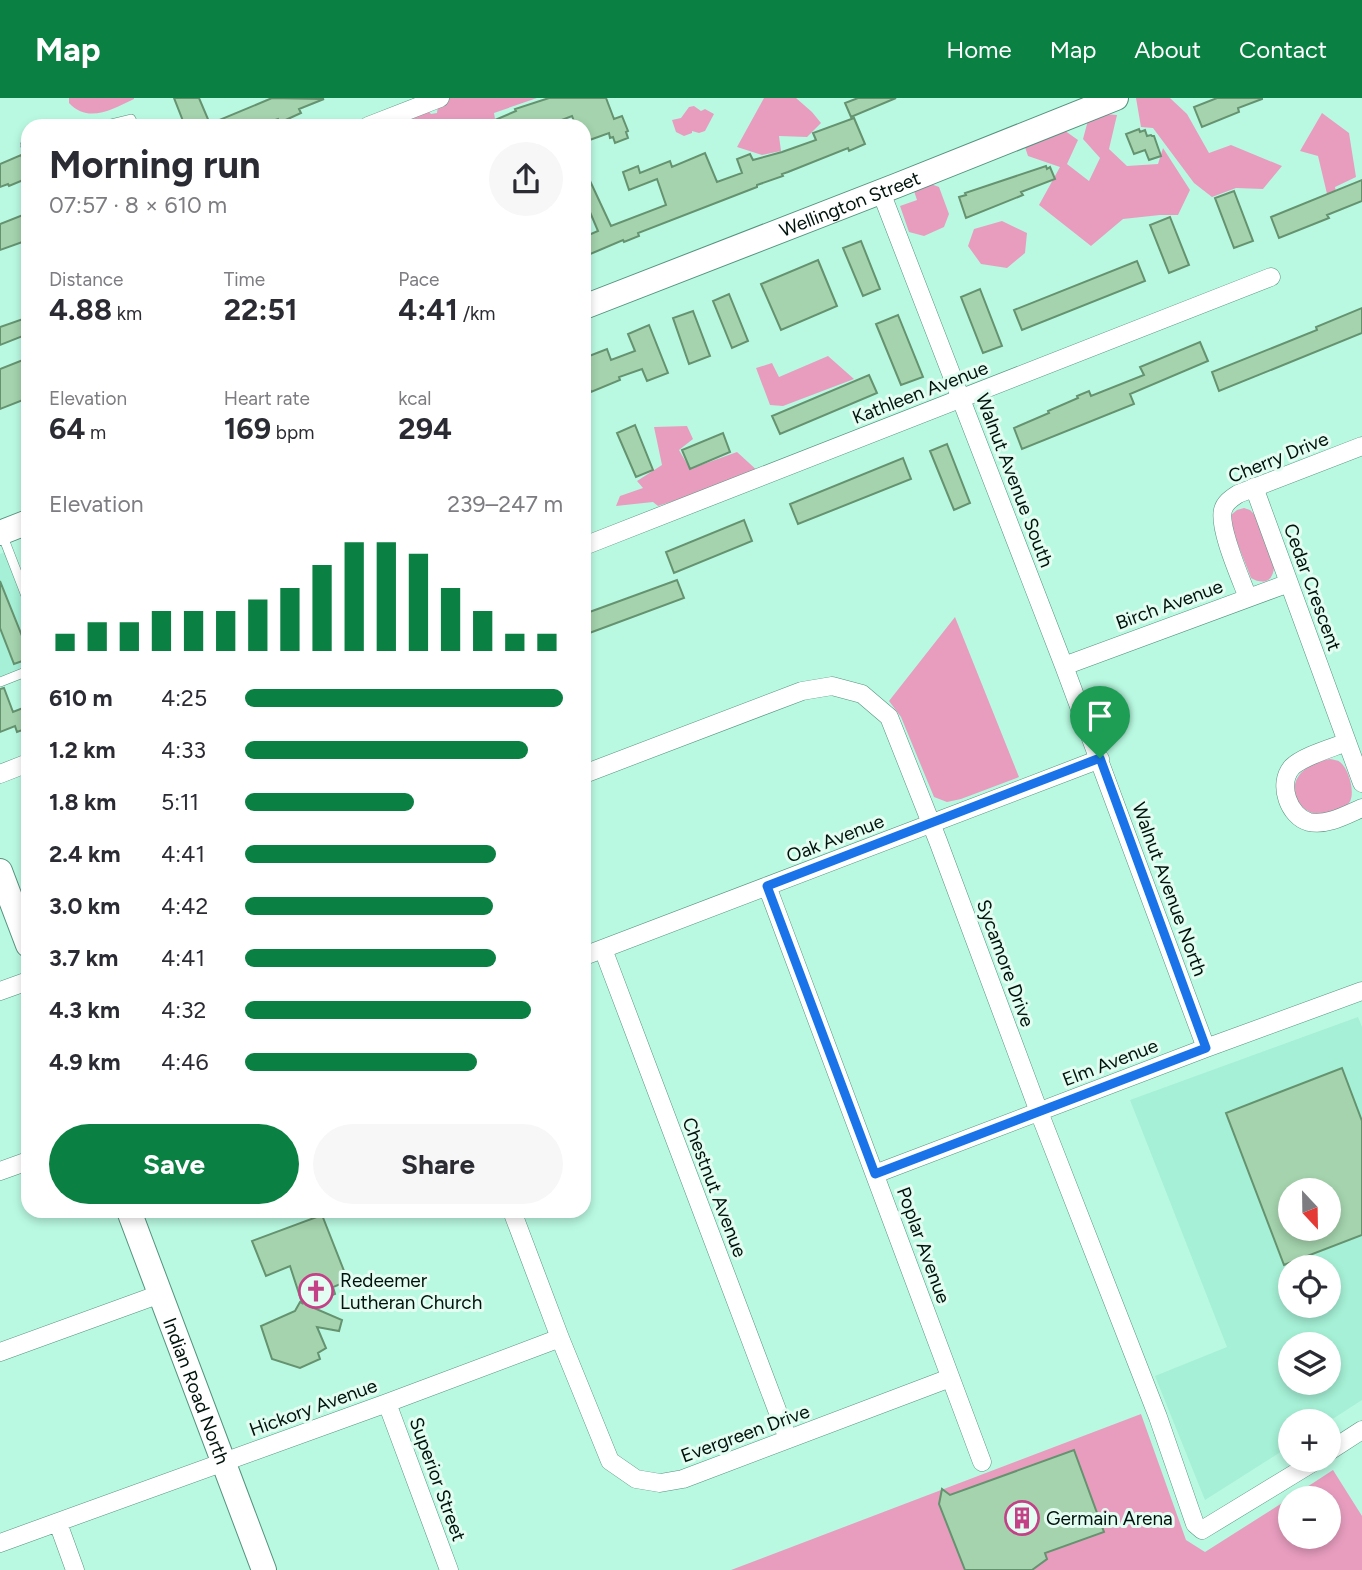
<!DOCTYPE html>
<meta charset="utf-8">
<style>
:root{--surface:#fff;--page:#f7f7f7;--text:#2b2b33;--muted:#7c7c81;--accent:#0b8043}
body{margin:0;font-family:Figtree,sans-serif;background:var(--page);color:var(--text);height:100vh;display:flex;flex-direction:column;font-size:26px;white-space:nowrap}
*{box-sizing:border-box;margin:0}
p{font-size:23px;color:var(--muted)}
.icon{flex:none;width:38px;height:38px;fill:none;stroke:currentColor;stroke-width:2;stroke-linecap:round;stroke-linejoin:round}
.map{position:relative;flex:1;overflow:hidden}
.details{position:absolute;left:21px;top:21px;width:570px;height:1099px;display:flex;flex-direction:column;background:var(--surface);border-radius:21px;box-shadow:0 4px 10px #0003}
.details>*{flex:none}
.needle{width:46px;rotate:158deg}
.tools{position:absolute;left:1278px;top:1080px;display:grid;gap:14px}
.tools a{display:grid;place-items:center;width:63px;height:63px;border-radius:50%;background:var(--surface);box-shadow:0 4px 10px #0003;font-size:35px}
.pin{position:absolute;display:grid;place-items:center;width:60px;height:60px;color:#fff;margin:-72px -30px;border-radius:50% 50% 50% 0;rotate:-45deg;box-shadow:0 0 7px #0007}
.pin .icon{rotate:45deg}
.round{display:grid;place-items:center;flex:none;width:74px;height:74px;border-radius:37px;background:var(--page)}
.summary{display:flex;align-items:center;justify-content:space-between;height:119px;padding:0 28px}
h1{font-size:38px;font-weight:700;line-height:52px}
.metrics{display:grid;grid-template-columns:repeat(3,1fr);gap:10px;height:119px;padding:7px 28px}
.metrics div{display:grid;align-content:center}
.metrics b{font-size:30px;font-weight:700}
.metrics small{font-size:19px;font-weight:400}
.metrics p{font-size:19px}
.chart{height:196px;padding:14px 28px}
.chart p{display:flex;justify-content:space-between}
.chart svg{width:100%;height:126px;margin-top:7px;stroke:var(--accent);stroke-width:6}
.cta{display:flex;gap:14px;margin-top:auto;padding:14px 28px}
.cta a{flex:1;height:80px;border-radius:42px;background:var(--accent);color:#fff;font-size:28px;font-weight:700;line-height:80px;text-align:center}
.cta a+a{background:var(--page);color:var(--text)}
ul{padding:0 28px;list-style:none;font-size:23px}
li{display:grid;grid-template-columns:112px 84px 1fr;align-items:center;height:52px}
li i{height:18px;border-radius:9px;background:var(--accent)}
header{display:flex;align-items:center;gap:42px;box-sizing:border-box;height:98px;padding:0 35px;background:var(--accent);color:#fff}
header strong{font-size:33px}
nav{display:flex;gap:38px;margin-inline-start:auto;font-size:24px}
.map>svg:first-child{display:block}
.built{fill:#a5f0d6;fill-rule:evenodd}
.green{fill:#e89dbf}
.building{fill:#a4d3ad;stroke:#65926f;stroke-width:2;fill-rule:evenodd}
.lines{fill:none;stroke-linecap:round;stroke-linejoin:round}
.lane-casing{stroke:#54927e;stroke-width:10}
.street-casing{stroke:#54927e;stroke-width:19}
.secondary-casing{stroke:#54927e;stroke-width:26}
.lane{stroke:#fff;stroke-width:9}
.street{stroke:#fff;stroke-width:18}
.secondary{stroke:#fff;stroke-width:24}
.route-casing{stroke:#fff;stroke-width:14}
.route{stroke:#1a73e8;stroke-width:9}
.labels{text-anchor:middle;stroke-width:6;stroke-linejoin:round;paint-order:stroke}
.street-label{font-size:19px;fill:#00130c;stroke:#e4fdf3}
.poi-label{font-size:19px;fill:#00130c;stroke:#e4fdf3;text-anchor:start}
</style>
<header>
<strong>Map</strong>
<nav><a>Home</a><a>Map</a><a>About</a><a>Contact</a></nav>
</header>
<div class="map">
<svg width="1362" height="1472" viewBox="0 0 1362 1472">
<rect width="100%" height="100%" fill="#b9f9e2"/>
<path class="built" d="M7 453 28 509V572L0 583V456Z
M1358 919 1362 929V1302L1328 1324 1290 1323V1348L1205 1402 1155 1278 1227 1249 1130 1002ZM1290 1092H1328V1130H1290ZM1290 1169H1328V1208H1290ZM1290 1246H1328V1284H1290Z"/>
<path class="green" d="M69 0H134V1C112 11 89 26 69 5Z
M449 0H537L494 15 495 21 481 28H459L455 23 447 28H415L410 22 415 12 427 11 431 16 437 15 438 6Z
M764 0H796L812 14 821 25 807 39 779 38 781 53 762 57 737 49Z
M1136 0H1170L1187 16 1209 55 1231 47 1282 68 1263 91 1236 90 1212 99 1194 85 1153 30 1141 29Z
M694 8 701 13 705 11 714 16 705 33 699 35 692 33V35L684 38 676 34 672 22 681 20 689 9Z
M1090 15 1117 17 1109 51 1127 68 1158 66 1163 50 1190 92 1178 117H1160L1123 121 1091 148 1039 107 1060 69 1028 58 1023 43 1061 30 1078 42 1067 66 1089 83 1100 60 1083 41Z
M1322 15 1349 35 1356 79 1335 89 1338 102 1328 100 1318 58 1300 53Z
M923 83 939 89 949 116 944 129 924 138 909 134 900 108 917 102 913 90Z
M1002 123 1027 135 1025 155 1007 170 981 166 968 148 974 131Z
M828 258 854 281 783 308 770 307 756 270 772 265 779 279Z
M687 328 693 341 679 352 690 371 737 354 760 375 658 408 653 404 616 408 620 398 643 390 637 383 662 367 654 329Z
M1244 410 1250 412 1255 417 1274 469C1273 484 1263 487 1251 480L1231 429V417L1237 412Z
M955 519 1019 679 961 701 947 704 934 699 901 619 889 603Z
M1330 661C1334 662 1338 662 1340 664 1349 671 1356 696 1349 705 1345 710 1336 712 1329 714 1322 717 1315 717 1308 713 1302 710 1297 703 1295 696 1291 675 1313 664 1330 661Z
M1141 1316 1186 1442 1205 1454 1290 1400V1438H1328V1400H1290L1333 1372 1362 1418V1472H731Z"/>
<path class="building" d="M174 0H199L210 26 272 0 324 1 299 11 301 15 279 25 278 21 257 28H185Z
M549 0H606L614 21 622 18 628 33 626 34 628 40 615 45 613 39 610 40 609 35 584 44V28H576L572 18 546 28H481L516 13 515 11Z
M858 0H896L851 19 845 5Z
M1217 0H1262V1L1238 10 1239 14 1202 29 1194 9Z
M854 20 865 46 849 53 848 50 788 74 782 76 783 78 757 87V89L638 135 639 138 624 144 623 142 588 157 584 151V139L598 133 584 100V70L611 128 666 107 657 81 629 92 623 74 638 68 640 75 670 63 672 69 705 55 717 84 742 75 737 61 750 56 753 62 782 54 816 42 813 35Z
M1139 31 1140 34 1145 32 1147 38 1151 37 1152 38H1154L1161 58 1149 62 1145 52 1134 56 1126 36Z
M21 57 28 75V80L9 88 8 86 0 89V66Z
M1046 68 1047 71 1050 69 1055 81 1021 94 1023 97 966 120 959 99 966 97 965 95Z
M1362 82V103L1327 117 1329 120 1279 140 1271 119Z
M1234 93 1253 143 1234 150 1215 100Z
M28 115V142L0 152V126Z
M1170 119 1189 167 1169 175 1150 127Z
M861 143 880 191 863 198 843 150Z
M818 162 837 208 781 232 761 186Z
M1137 163 1145 183 1022 232 1014 212Z
M980 191 1002 248 983 255 961 199Z
M729 196 748 243 732 250 713 203Z
M1362 210V235L1219 293 1212 274 1317 232 1316 229Z
M693 213 710 258 689 266 673 220Z
M898 217 923 279 901 287 876 226Z
M23 221 28 236 0 247V229Z
M649 227 668 275 647 283 642 271 619 279 620 282 591 294 584 278V260L607 251 611 262 635 253 628 236Z
M1200 244 1208 263 1130 296 1134 306 1022 351 1014 330 1049 315 1048 313 1078 300 1077 298 1089 293 1091 298 1144 277 1140 269Z
M28 260V300L0 311V271Z
M869 277 877 295 780 336 772 318Z
M635 327 653 372 636 379 617 335Z
M723 335 730 354 690 371 682 352Z
M947 346 970 405 954 412 930 353Z
M903 360 911 381 798 426 790 406Z
M744 422 752 443 674 475 666 454Z
M677 482 684 500 584 537V516Z
M0 483 28 553V561L14 566 0 530Z
M4 590 13 614 28 608V630L17 634 15 628 0 634V591Z
M1342 970 1362 1023V1137L1284 1167 1226 1015ZM1290 1092H1328V1130H1290Z
M322 1117 348 1183 333 1189 335 1196 307 1207 342 1222 339 1233 317 1229 326 1250 318 1255 320 1261 300 1270 272 1261 261 1228 295 1213 300 1204 302 1205 290 1168 266 1178 252 1143Z
M1074 1352 1104 1434 1045 1455 1047 1461 1032 1472H965L939 1406 942 1391 950 1397Z"/>
<g class="lines">
<g class="lane-casing">
<path id="lane" d="M102 28 131 21 134 28
M25 47 28 46
M2 436 28 503
M0 584 28 573"/>
</g>
<g class="street-casing">
<path id="street" d="M368 28 440 0
M881 94 1064 568 1206 950
M1254 389 1362 685
M584 448 1271 179
M1248 500C1241 481 1218 430 1223 412 1225 404 1232 400 1238 396L1362 348
M1064 568 1289 485
M1347 644C1332 650 1303 658 1292 669 1277 686 1289 719 1309 724 1327 728 1346 717 1362 710
M0 676 28 665
M584 676 802 593 832 588 862 596 889 619 938 743 1039 1014 1158 1319 1195 1426 1202 1432 1317 1362
M767 788 982 1364
M603 851 788 1341
M584 858 1100 661
M0 893 28 883
M0 1073 28 1063
M875 1076 1206 950 1362 893
M512 1113 560 1240 610 1363 636 1381 660 1385 683 1381 950 1280
M0 1254 160 1196
M387 1305 449 1472
M1328 1354 1362 1332
M58 1425 75 1472
M0 1445 387 1305 560 1240"/>
</g>
<g class="secondary-casing">
<g id="secondary">
<path id="s1" d="M584 209 898 87 1116 0"/>
<path d="M0 435 28 424"/>
<path d="M0 773 28 847"/>
<path id="s2" d="M129 1113 264 1472"/>
</g>
</g>
<use href="#lane" class="lane"/>
<use href="#street" class="street"/>
<use href="#secondary" class="secondary"/>
</g>
<g class="lines">
<g class="route-casing">
<path id="route" d="M1100 660 1206 950 875 1076 767 788Z"/>
</g>
<use href="#route" class="route"/>
</g>
<defs>
<g id="church-ring" transform="scale(1.75)"><circle r="9.5" fill="#e4fdf3" stroke="#c44188" stroke-width="1.5"/><path d="M-1.2-6h2.4v3.5h3.3v2.4h-3.3V6h-2.4V-.1h-3.3v-2.4h3.3Z" fill="#c44188"/></g>
<g id="building-ring" transform="scale(1.75)"><circle r="9.5" fill="#e4fdf3" stroke="#c44188" stroke-width="1.5"/><path d="M-4-6H4V6H1V3H-1V6H-4ZM-2.5-4.3h1.7v1.8h-1.7ZM.8-4.3h1.7v1.8H.8ZM-2.5-1h1.7V.8h-1.7ZM.8-1h1.7V.8H.8Z" fill="#c44188"/></g>
</defs>
<g fill-rule="evenodd">
<use href="#church-ring" x="316" y="1193"/>
<use href="#building-ring" x="1022" y="1420"/>
</g>
<g class="labels">
<g class="street-label">
<text dy="7" stroke="none"><textPath href="#s1" startOffset="285">Wellington Street</textPath></text>
<text transform="translate(920 294) rotate(-21)" y="7">Kathleen Avenue</text>
<text transform="translate(1278 359) rotate(-22)" y="7">Cherry Drive</text>
<text transform="translate(1015 382) rotate(69)" y="7">Walnut Avenue South</text>
<text transform="translate(1313 489) rotate(70)" y="7">Cedar Crescent</text>
<text transform="translate(1169 506) rotate(-20)" y="7">Birch Avenue</text>
<text transform="translate(835 740) rotate(-21)" y="7">Oak Avenue</text>
<text transform="translate(1170 791) rotate(70)" y="7">Walnut Avenue North</text>
<text transform="translate(1006 865) rotate(70)" y="7">Sycamore Drive</text>
<text transform="translate(1110 964) rotate(-21)" y="7">Elm Avenue</text>
<text transform="translate(715 1089) rotate(69)" y="7">Chestnut Avenue</text>
<text transform="translate(924 1147) rotate(70)" y="7">Poplar Avenue</text>
<text dy="7" stroke="none"><textPath href="#s2" startOffset="192">Indian Road North</textPath></text>
<text transform="translate(313 1309) rotate(-20)" y="7">Hickory Avenue</text>
<text transform="translate(745 1335) rotate(-20)" y="7">Evergreen Drive</text>
<text transform="translate(438 1381) rotate(70)" y="7">Superior Street</text>
</g>
<g class="poi-label">
<text x="340" y="1189">Redeemer<tspan x="340" dy="22">Lutheran Church</tspan></text>
<text x="1046" y="1427">Germain Arena</text>
</g>
</g>
</svg>
<div class="tools">
<a><svg class="needle" viewBox="-14 -14 28 28"><path d="M0-13l5 13h-10z" fill="#e53935"/><path d="M0 13l5-13h-10z" fill="#7c7c81"/></svg></a>
<a><svg class="icon" aria-label="locate" viewBox="0 0 24 24"><circle cx="12" cy="12" r="6"/><path d="M12 2v4M12 18v4M2 12h4M18 12h4"/></svg></a>
<a><svg class="icon" aria-label="layers" viewBox="0 0 24 24"><path d="M12 4l9 5-9 5-9-5zM3 14l9 5 9-5"/></svg></a>
<a>+</a>
<a>−</a>
</div>
<div class="pin" style="left:1100px;top:660px;background:#1e9e55"><svg class="icon" aria-label="arrive" viewBox="0 0 24 24"><path d="M6 21V4h12l-3 4 3 4H6"/></svg></div>
<section class="details">
<div class="summary"><div><h1>Morning run</h1><p>07:57 · 8 × 610 m</p></div><a class="round"><svg class="icon" aria-label="share" viewBox="0 0 24 24"><path d="M12 15V3M7 8l5-5 5 5M5 13v7h14v-7"/></svg></a></div>
<div class="metrics">
<div><p>Distance</p><b>4.88<small> km</small></b></div>
<div><p>Time</p><b>22:51</b></div>
<div><p>Pace</p><b>4:41<small> /km</small></b></div>
</div>
<div class="metrics">
<div><p>Elevation</p><b>64<small> m</small></b></div>
<div><p>Heart rate</p><b>169<small> bpm</small></b></div>
<div><p>kcal</p><b>294</b></div>
</div>
<div class="chart"><p><span>Elevation</span>239–247 m</p>
<svg viewBox="0 0 160 44" preserveAspectRatio="none"><path d="M5 44V38M15 44V34M25 44V34M35 44V30M45 44V30M55 44V30M65 44V26M75 44V22M85 44V14M95 44V6M105 44V6M115 44V10M125 44V22M135 44V30M145 44V38M155 44V38"/></svg>
</div>
<ul>
<li><b>610 m</b>4:25<i style="width:100%"></i></li>
<li><b>1.2 km</b>4:33<i style="width:89%"></i></li>
<li><b>1.8 km</b>5:11<i style="width:53%"></i></li>
<li><b>2.4 km</b>4:41<i style="width:79%"></i></li>
<li><b>3.0 km</b>4:42<i style="width:78%"></i></li>
<li><b>3.7 km</b>4:41<i style="width:79%"></i></li>
<li><b>4.3 km</b>4:32<i style="width:90%"></i></li>
<li><b>4.9 km</b>4:46<i style="width:73%"></i></li>
</ul>
<div class="cta"><a>Save</a><a>Share</a></div>
</section>
</div>
